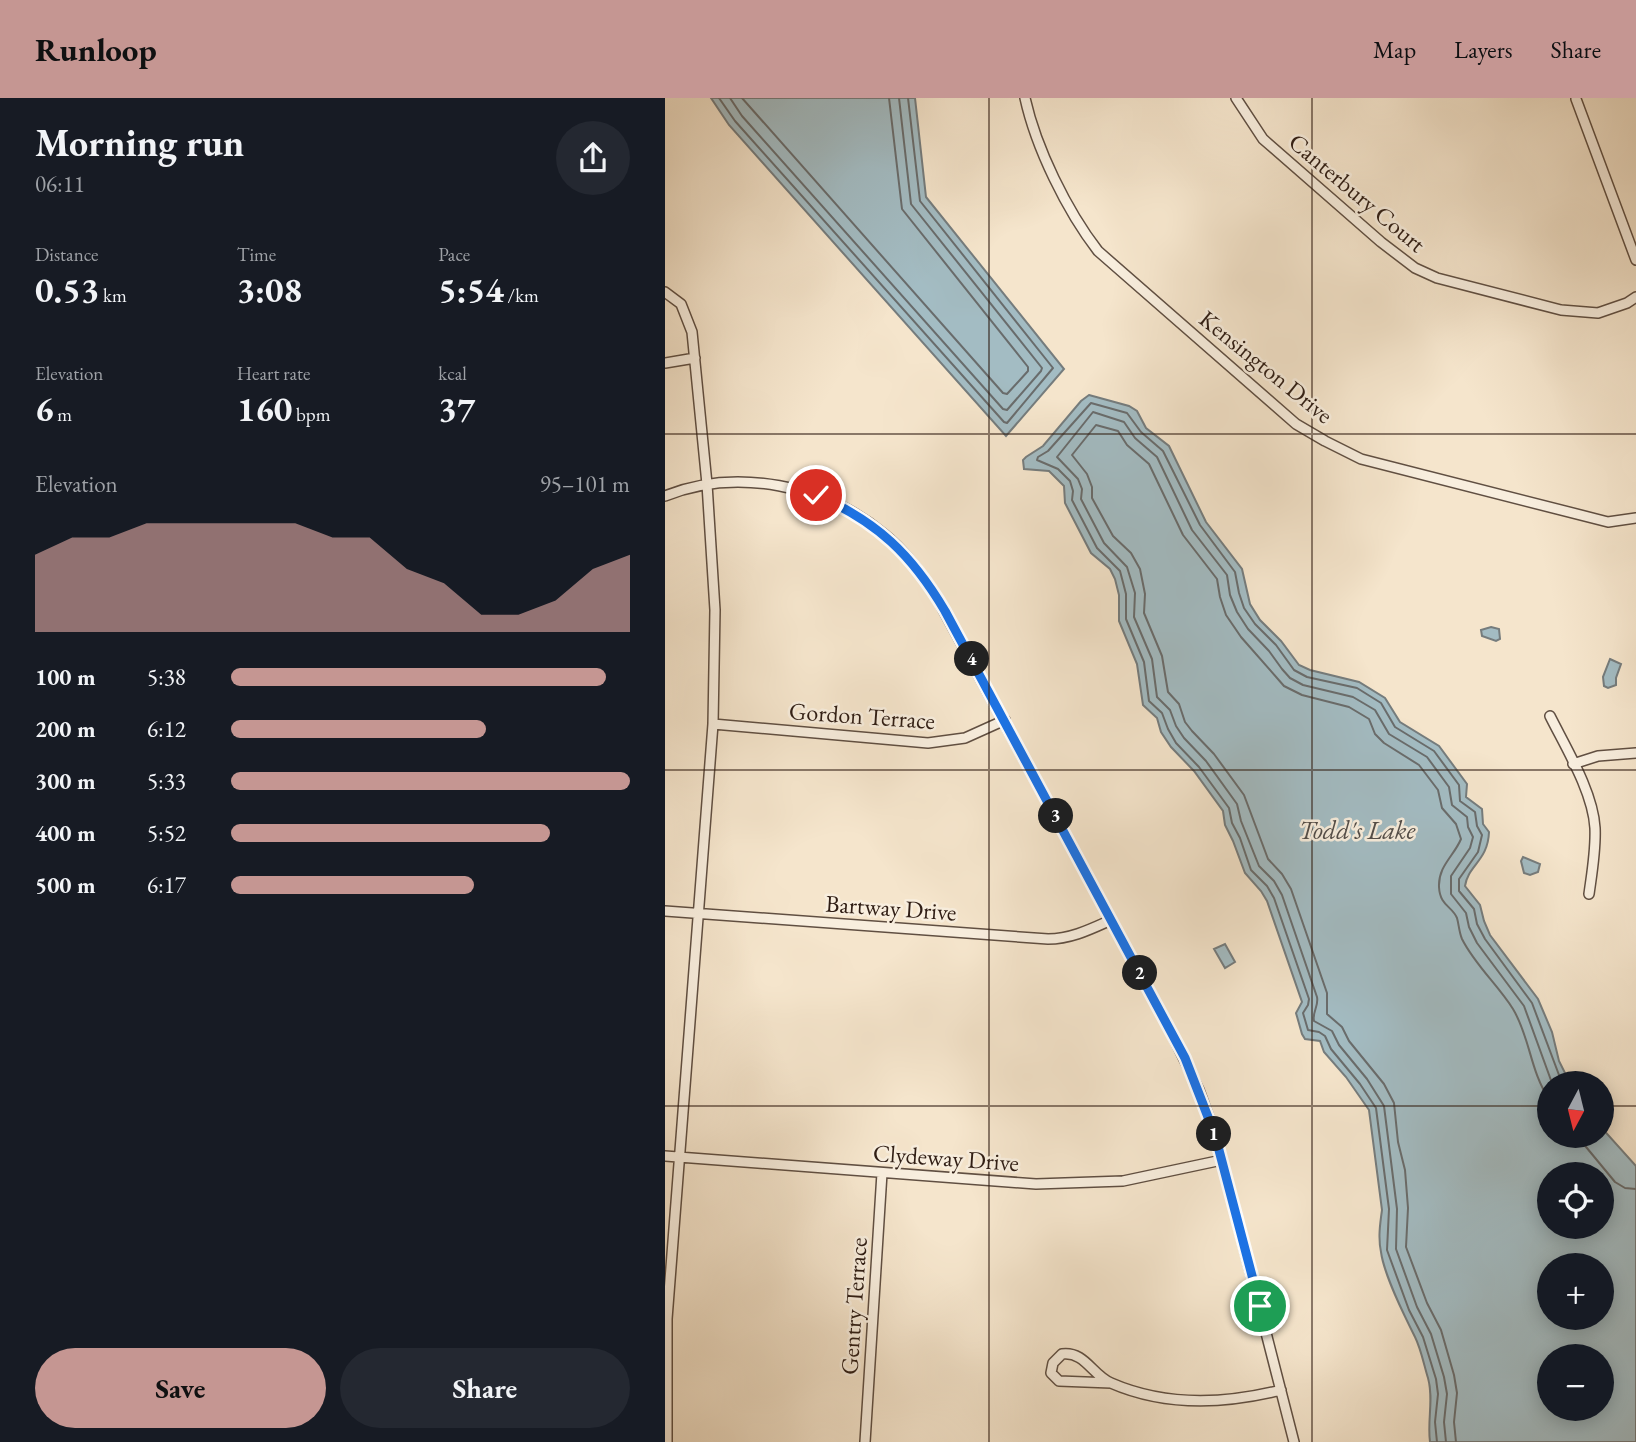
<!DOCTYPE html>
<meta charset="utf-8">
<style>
:root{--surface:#171b24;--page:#242831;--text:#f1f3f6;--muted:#9ea1a6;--accent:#c59692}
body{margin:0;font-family:"EB Garamond",serif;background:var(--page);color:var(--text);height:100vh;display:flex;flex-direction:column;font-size:26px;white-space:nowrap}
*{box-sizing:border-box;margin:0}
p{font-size:23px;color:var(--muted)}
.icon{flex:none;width:38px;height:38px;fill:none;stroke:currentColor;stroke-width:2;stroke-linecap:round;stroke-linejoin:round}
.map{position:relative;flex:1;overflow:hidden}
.side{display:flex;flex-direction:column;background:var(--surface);width:665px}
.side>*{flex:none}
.needle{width:46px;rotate:187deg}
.buttons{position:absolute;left:872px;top:973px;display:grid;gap:14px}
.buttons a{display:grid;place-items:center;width:77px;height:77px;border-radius:50%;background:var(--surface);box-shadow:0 4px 18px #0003;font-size:35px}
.pin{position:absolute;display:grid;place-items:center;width:60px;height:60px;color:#fff;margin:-30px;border:4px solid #fff;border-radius:50%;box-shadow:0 2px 7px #0007}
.km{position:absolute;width:35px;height:35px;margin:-18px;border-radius:50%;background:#222;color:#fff;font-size:19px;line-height:35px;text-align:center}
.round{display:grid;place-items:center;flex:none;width:74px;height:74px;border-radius:37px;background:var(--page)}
.headline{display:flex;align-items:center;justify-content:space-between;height:119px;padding:0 35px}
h1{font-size:38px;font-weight:700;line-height:52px}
.figures{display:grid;grid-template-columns:repeat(3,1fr);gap:10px;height:119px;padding:7px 35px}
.figures div{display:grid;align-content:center}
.figures b{font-size:35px;font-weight:700}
.figures small{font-size:19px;font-weight:400}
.figures p{font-size:19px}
.chart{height:196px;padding:14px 35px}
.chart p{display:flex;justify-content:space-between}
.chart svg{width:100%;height:126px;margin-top:7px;fill:var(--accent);opacity:.7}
.action{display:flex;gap:14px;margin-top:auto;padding:14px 35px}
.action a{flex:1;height:80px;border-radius:42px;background:var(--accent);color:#111;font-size:28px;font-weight:700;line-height:80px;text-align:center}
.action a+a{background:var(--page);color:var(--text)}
ul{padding:0 35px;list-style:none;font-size:23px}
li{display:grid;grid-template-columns:112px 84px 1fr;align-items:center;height:52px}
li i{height:18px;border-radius:9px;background:var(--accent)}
header{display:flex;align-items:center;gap:42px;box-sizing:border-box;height:98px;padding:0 35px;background:var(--accent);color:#111}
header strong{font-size:33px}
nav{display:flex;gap:38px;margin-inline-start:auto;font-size:24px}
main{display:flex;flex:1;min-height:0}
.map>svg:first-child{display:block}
.water{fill:#a3bcc3;stroke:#757c7d;stroke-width:2;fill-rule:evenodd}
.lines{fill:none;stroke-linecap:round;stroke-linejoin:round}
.shore{stroke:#696c6c;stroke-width:2}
.minor-casing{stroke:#604f42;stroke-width:12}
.minor{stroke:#f8eede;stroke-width:9}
.route-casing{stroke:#fff;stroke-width:14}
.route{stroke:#1a73e8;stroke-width:9}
.grid{fill:none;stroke:#2f1d14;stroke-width:2;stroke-opacity:0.55}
.labels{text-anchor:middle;stroke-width:5;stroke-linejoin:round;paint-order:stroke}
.street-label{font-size:24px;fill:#2f1d14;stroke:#f8eede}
.water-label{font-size:26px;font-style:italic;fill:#524d49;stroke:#f8eede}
</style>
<header>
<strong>Runloop</strong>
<nav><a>Map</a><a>Layers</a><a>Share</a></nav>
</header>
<main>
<section class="side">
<div class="headline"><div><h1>Morning run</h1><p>06:11</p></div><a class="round"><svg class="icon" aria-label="share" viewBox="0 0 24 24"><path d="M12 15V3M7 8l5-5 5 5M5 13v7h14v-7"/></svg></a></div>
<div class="figures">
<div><p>Distance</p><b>0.53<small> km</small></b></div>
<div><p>Time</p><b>3:08</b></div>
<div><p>Pace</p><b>5:54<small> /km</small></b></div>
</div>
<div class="figures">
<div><p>Elevation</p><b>6<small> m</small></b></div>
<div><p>Heart rate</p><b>160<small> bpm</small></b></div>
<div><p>kcal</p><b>37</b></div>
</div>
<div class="chart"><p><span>Elevation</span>95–101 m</p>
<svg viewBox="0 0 160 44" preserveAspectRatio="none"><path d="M0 44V17L10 11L20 11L30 6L40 6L50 6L60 6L70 6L80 11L90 11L100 22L110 27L120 38L130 38L140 33L150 22L160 17V44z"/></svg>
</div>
<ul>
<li><b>100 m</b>5:38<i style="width:94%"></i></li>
<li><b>200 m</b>6:12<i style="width:64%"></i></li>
<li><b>300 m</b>5:33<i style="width:100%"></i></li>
<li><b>400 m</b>5:52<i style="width:80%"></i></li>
<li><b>500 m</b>6:17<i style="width:61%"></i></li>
</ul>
<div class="action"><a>Save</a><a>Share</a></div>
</section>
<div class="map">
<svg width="971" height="1344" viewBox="0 0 971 1344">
<rect width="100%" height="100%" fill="#f5e5cc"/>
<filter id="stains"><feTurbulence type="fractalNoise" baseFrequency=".00286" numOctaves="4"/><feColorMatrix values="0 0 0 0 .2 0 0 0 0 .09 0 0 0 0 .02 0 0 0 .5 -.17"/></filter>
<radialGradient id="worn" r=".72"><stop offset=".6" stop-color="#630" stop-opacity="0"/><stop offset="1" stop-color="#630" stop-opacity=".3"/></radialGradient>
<path class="water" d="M46 0H250L261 99 399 271 341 338 64 27Z
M424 297 464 308 472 313 481 330 504 348 541 424 577 471 585 506 595 522 616 543 634 567 645 572 694 584 720 600 735 624 774 648 802 686 801 699 817 711 818 726 824 734C823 763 803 767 800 788L815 807 819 823 825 837 873 901 887 934 894 963 905 985H884V1038H936V1029L971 1068V1344H765C762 1322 769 1301 763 1280 759 1267 756 1251 750 1239 739 1217 719 1177 716 1154 713 1140 715 1126 717 1112L704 1012 681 979 659 954 655 943 640 941 637 936 631 915 637 904 602 803 596 793 580 775 568 743 560 727 558 713 529 673 506 649 496 634 492 620 478 607 472 566 454 523V497L450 481 445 471 426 455 400 405 399 388 384 373 359 371 358 362 361 359 378 348 416 303ZM884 1076H936V1129H884ZM936 1167V1220H884V1167ZM936 1258V1311H884V1258Z
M826 529 834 531 835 541 831 543 817 538 816 532Z
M945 561 956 566 951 580V587L943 590 939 588 938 579Z
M858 759 875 766 873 774 865 777 859 775 856 763Z
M560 846 570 864 560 870 549 851Z"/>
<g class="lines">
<path class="shore" d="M54 0 70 23 339 324 342 325 388 270 255 103 243 0
M65 0 77 18 338 311 342 312 376 273 377 270 246 106 234 0
M77 0 338 295 342 296 363 273V269L237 111 224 0
M912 1038 950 1084 960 1090 971 1091
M772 1344 770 1324 773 1296 771 1281 758 1239 744 1212 722 1152 724 1111 711 1010 695 986 666 951 660 938 654 934 643 932 638 915 643 907 644 901 609 800 602 788 586 772 575 740 567 725 564 710 534 669 511 645 503 631 497 615 484 603 479 564 461 521V496L455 473 432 450 407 402 408 393 405 383 393 371 372 362 373 359 383 353 426 305 462 315 476 334 498 353 535 427 570 474 574 495 579 510 590 526 611 547 629 572 642 579 692 590 716 605 730 629 769 653 794 687 795 703 810 714 812 728 817 737 813 754 794 781V793L809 811 812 826 820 841 867 905 897 985
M781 1344 779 1324 782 1296 779 1279 766 1236 752 1209 731 1151 732 1111 719 1008 702 981 674 947 667 933 649 923C647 914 654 908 652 899L617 797 609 783 594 768 576 723 572 706 541 663 519 640 511 628 505 612 492 599 487 561 469 519 470 495 462 469 439 445 416 401 417 391 413 381 392 359 428 314 459 324 470 340 492 359 527 432 562 477 565 497 572 514 583 531 604 553 617 571 625 580 638 587 688 599 710 612 724 636 762 659 784 689 787 707 802 719 803 729 808 739 805 750 786 778V796L801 815 804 829 812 845 859 908 887 985
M791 1344 789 1324 792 1295 789 1277 776 1232 762 1205 741 1149 743 1110 740 1072 733 1044 729 1005 719 986 684 943 677 929 662 916V895L626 791 617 776 603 761 579 697 549 656 527 633 520 624 514 606 503 594 497 558 479 515 480 496 475 471 466 455 448 438 427 400V389L422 376 407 357 431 327 453 333 462 347 484 366 518 437 552 481 555 499 561 517 576 539 619 588 637 597 684 609 704 621 710 636 719 645 754 667 773 692 777 710 791 726 796 741C789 758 773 768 774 789 775 808 787 808 792 820 794 827 794 834 797 841 810 867 833 887 848 911 865 939 865 973 884 1001"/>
<g class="minor-casing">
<path id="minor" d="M360 0C371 50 402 113 433 153L631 326 660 343 696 361 943 424 971 420
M571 0 598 41 716 144 750 170 772 180 896 212 933 215 962 205 971 199
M911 1 971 162
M0 194 16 206 27 234 42 386 50 512 48 626 2 1221V1344
M0 265 30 260
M0 398C71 369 160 387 219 436 239 452 254 473 268 493L500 922 534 992 550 1036 629 1344
M885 618C901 650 928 694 930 730 931 752 927 774 924 796
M48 626 263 645 300 640 340 622
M908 666 933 658 971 655
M0 813 383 841C406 841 426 831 446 822
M0 1058 371 1086 458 1083 557 1062
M446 1285 394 1283 386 1275 388 1265 397 1256C420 1253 427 1277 446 1285 501 1309 560 1306 616 1292
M200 1344 217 1075"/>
</g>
<use href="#minor" class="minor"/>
</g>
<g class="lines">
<g class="route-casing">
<path id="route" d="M151 397C212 423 247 457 280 513L520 960 550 1037 595 1208"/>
</g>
<use href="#route" class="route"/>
</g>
<path class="grid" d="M324 0V1344M647 0V1344M0 336H971M0 672H971M0 1008H884M936 1008H971"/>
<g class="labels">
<g class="street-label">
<text transform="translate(692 95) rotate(40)" y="8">Canterbury Court</text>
<text transform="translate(601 269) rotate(39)" y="8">Kensington Drive</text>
<text transform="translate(197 618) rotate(4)" y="8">Gordon Terrace</text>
<text transform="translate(226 810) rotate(4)" y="8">Bartway Drive</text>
<text transform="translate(281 1060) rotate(4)" y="8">Clydeway Drive</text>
<text transform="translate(189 1208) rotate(-86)" y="8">Gentry Terrace</text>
</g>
<g class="water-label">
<text x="692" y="741">Todd's Lake</text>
</g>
</g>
<rect width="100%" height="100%" filter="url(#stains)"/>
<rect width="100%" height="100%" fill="url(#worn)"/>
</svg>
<div class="buttons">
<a><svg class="needle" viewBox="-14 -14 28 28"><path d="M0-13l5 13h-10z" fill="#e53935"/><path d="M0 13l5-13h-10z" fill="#9ea1a6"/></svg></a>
<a><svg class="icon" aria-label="locate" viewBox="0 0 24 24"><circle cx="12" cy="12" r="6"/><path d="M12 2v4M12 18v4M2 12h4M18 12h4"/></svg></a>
<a>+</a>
<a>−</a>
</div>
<div class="pin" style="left:595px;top:1208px;background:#1e9e55"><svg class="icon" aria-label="arrive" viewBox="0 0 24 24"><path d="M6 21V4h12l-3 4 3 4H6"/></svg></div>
<div class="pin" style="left:151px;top:397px;background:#d93025"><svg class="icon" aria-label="check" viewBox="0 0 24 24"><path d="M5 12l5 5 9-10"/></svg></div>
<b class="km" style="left:549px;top:1036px">1</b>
<b class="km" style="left:475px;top:875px">2</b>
<b class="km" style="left:391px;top:718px">3</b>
<b class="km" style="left:307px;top:561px">4</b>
</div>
</main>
